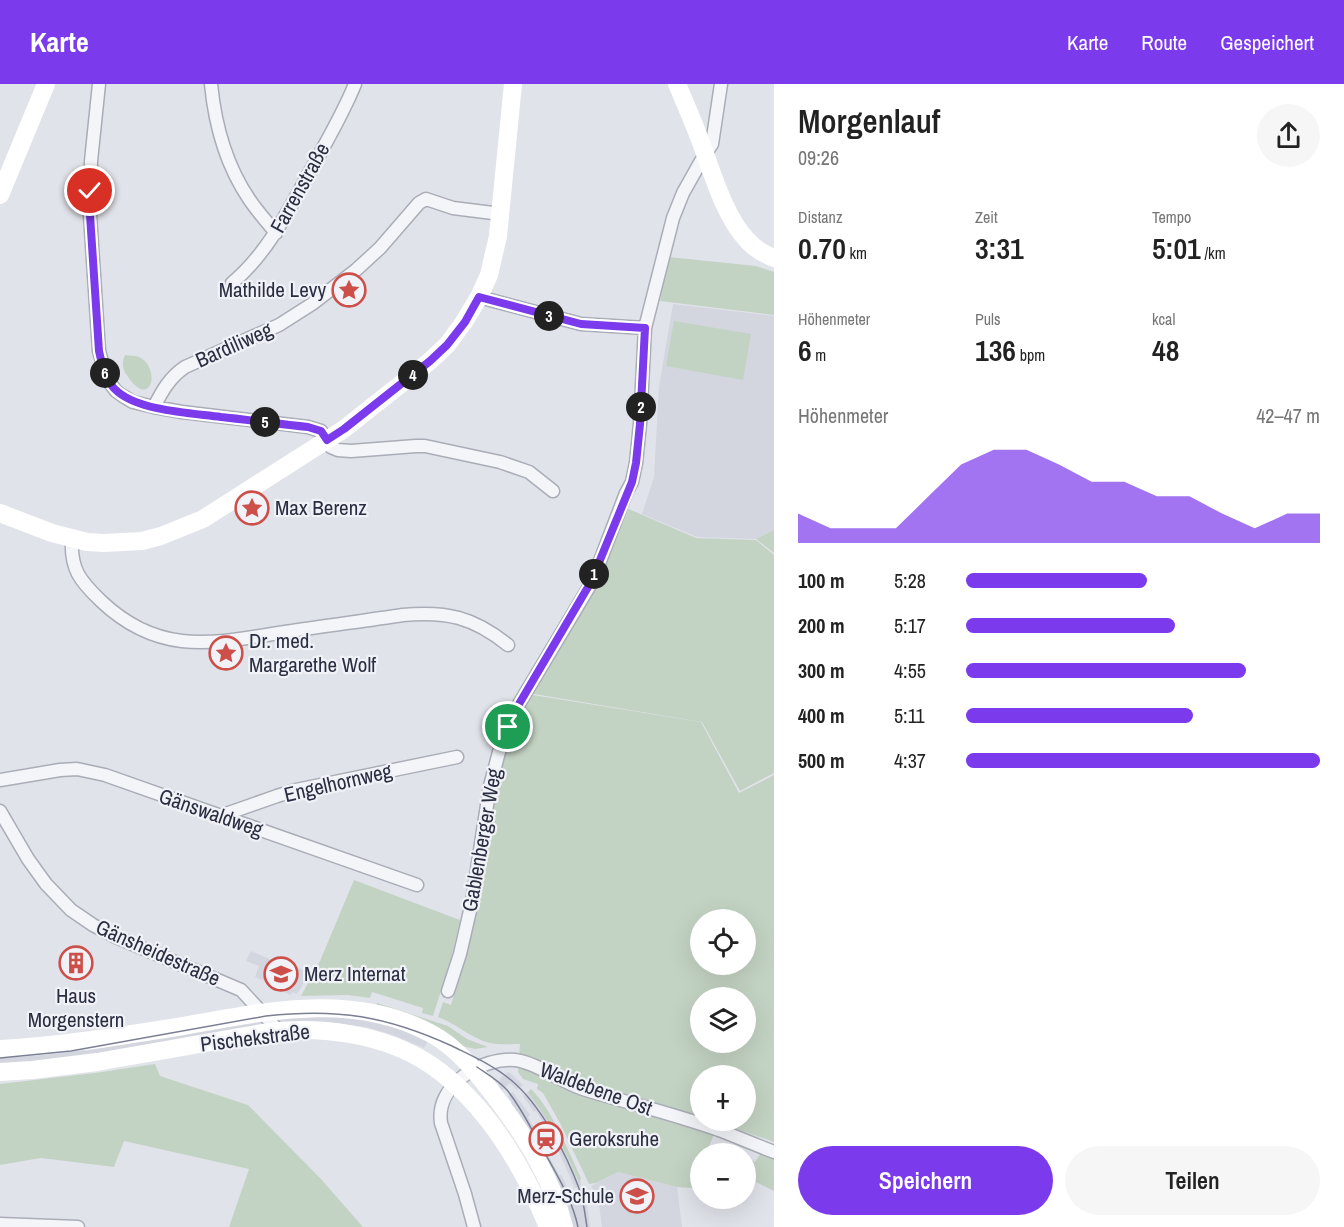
<!DOCTYPE html>
<html lang="de">
<meta charset="utf-8">
<style>
:root{--surface:#fff;--page:#f6f6f6;--text:#222;--muted:#767676;--accent:#7c3aed}
body{margin:0;font-family:"Archivo Narrow",sans-serif;background:var(--page);color:var(--text);height:100vh;display:flex;flex-direction:column;font-size:22px;white-space:nowrap}
*{box-sizing:border-box;margin:0}
p{font-size:20px;color:var(--muted)}
.icon{flex:none;width:33px;height:33px;fill:none;stroke:currentColor;stroke-width:2;stroke-linecap:round;stroke-linejoin:round}
.map{position:relative;flex:1;overflow:hidden}
.details{display:flex;flex-direction:column;background:var(--surface);width:570px}
.details>*{flex:none}
.controls{position:absolute;left:690px;top:825px;display:grid;gap:12px}
.controls a{display:grid;place-items:center;width:66px;height:66px;border-radius:50%;background:var(--surface);box-shadow:0 6px 24px #0002;font-size:30px}
.pin{position:absolute;display:grid;place-items:center;width:51px;height:51px;color:#fff;margin:-26px;border:3px solid #fff;border-radius:50%;box-shadow:0 2px 6px #0007}
.km{position:absolute;width:30px;height:30px;margin:-15px;border-radius:50%;background:#222;color:#fff;font-size:16px;line-height:30px;text-align:center}
.round{display:grid;place-items:center;flex:none;width:63px;height:63px;border-radius:32px;background:var(--page)}
.head{display:flex;align-items:center;justify-content:space-between;height:102px;padding:0 24px}
h1{font-size:33px;font-weight:600;line-height:45px}
.metrics{display:grid;grid-template-columns:repeat(3,1fr);gap:9px;height:102px;padding:6px 24px}
.metrics div{display:grid;align-content:center}
.metrics b{font-size:30px;font-weight:600}
.metrics small{font-size:16px;font-weight:400}
.metrics p{font-size:16px}
.chart{height:168px;padding:12px 24px}
.chart p{display:flex;justify-content:space-between}
.chart svg{width:100%;height:108px;margin-top:6px;fill:var(--accent);opacity:.7}
.action{display:flex;gap:12px;margin-top:auto;padding:12px 24px}
.action a{flex:1;height:69px;border-radius:36px;background:var(--accent);color:#fff;font-size:24px;font-weight:600;line-height:69px;text-align:center}
.action a+a{background:var(--page);color:var(--text)}
ul{padding:0 24px;list-style:none;font-size:20px}
li{display:grid;grid-template-columns:96px 72px 1fr;align-items:center;height:45px}
li i{height:15px;border-radius:8px;background:var(--accent)}
header{display:flex;align-items:center;gap:36px;box-sizing:border-box;height:84px;padding:0 30px;background:var(--accent);color:#fff}
header strong{font-size:28px}
nav{display:flex;gap:33px;margin-inline-start:auto;font-size:21px}
main{display:flex;flex:1;min-height:0}
.map>svg:first-child{display:block}
.built{fill:#d3d5df}
.green{fill:#c3d3c3;fill-rule:evenodd}
.lines{fill:none;stroke-linecap:round;stroke-linejoin:round}
.street-casing{stroke:#aaadb7;stroke-width:15}
.street{stroke:#f4f5f8;stroke-width:12}
.secondary{stroke:#fff;stroke-width:18}
.tram{stroke:#7b7f93;stroke-width:1.5}
.route-casing{stroke:#fff;stroke-width:12}
.route{stroke:#7c3aed;stroke-width:8}
.labels{text-anchor:middle;stroke-width:4.5;stroke-linejoin:round;paint-order:stroke}
.street-label{font-size:21px;fill:#2a2e41;stroke:#f1f2f7}
.poi-label{font-size:21px;fill:#2a2e41;stroke:#f1f2f7;text-anchor:start}
</style>
<header>
<strong>Karte</strong>
<nav><a>Karte</a><a>Route</a><a>Gespeichert</a></nav>
</header>
<main>
<div class="map">
<svg width="774" height="1143" viewBox="0 0 774 1143">
<rect width="100%" height="100%" fill="#e1e3ea"/>
<path class="built" d="M673 220 774 232V446L756 455 697 453 642 430 654 393 659 303Z
M251 867 281 880 282 877 307 888 302 902 297 910 292 908 291 911 279 906 280 903 255 893 259 882 246 877Z
M311 931 364 936 396 944 428 957 424 964 393 951 366 943 331 939 279 941 273 934Z
M263 936 269 942 92 973 0 982V970L84 962 85 967Z
M509 988 523 1001 517 1006 510 999 500 1008 499 1000 500 995 504 991Z
M513 1008 530 1031 528 1033 559 1091H561L573 1114 584 1110 587 1120 590 1143H572L511 1019 512 1018 508 1012Z
M528 1008 540 1024 556 1049 581 1102 575 1104 551 1051 536 1027 534 1028 523 1012Z
M618 1088 677 1103 682 1143H602L599 1120 591 1102Z"/>
<path class="green" d="M669 173 756 182 774 188V231L660 217Z
M674 237 751 250 743 296 666 282Z
M125 271C130 272 135 271 139 273 161 283 152 327 128 293 123 286 121 280 125 271Z
M624 423 696 454 756 456 774 471V689L740 707 702 638 528 609 596 501Z
M774 446V469L756 455Z
M533 611 701 638 739 709 774 691V1058L719 1039 706 1069 700 1070V1083L692 1104 677 1103 618 1088 596 1099 589 1100 560 1039 543 1009 537 1005 538 1000 523 995 518 988 520 960C510 960 499 961 490 959 471 955 456 939 438 933L443 918 451 921 466 872 487 757 497 686 513 641ZM700 836H746V880H700ZM700 914H746V958H700ZM700 992H746V1036H700Z
M354 796 460 836 451 875 433 932 422 929 423 924 372 908 370 914 348 911 301 912 320 877Z
M377 919 448 942 467 955 488 963 475 965 462 962 376 922Z
M155 980 160 992 248 1021 321 1095 363 1143H229L249 1085 124 1057 114 1083 41 1074 0 1081V1000L95 989Z
M531 1005C551 1024 569 1068 581 1094L580 1096 581 1102C566 1068 550 1037 528 1008Z
M762 1067 774 1074V1107L746 1093V1074L755 1078Z"/>
<g class="lines">
<g class="street-casing">
<path id="street" d="M99 0 91 77 90 131 99 267 107 295 116 307 123 312 133 318 154 323 182 328 308 343 321 347 331 363 338 366 351 367 416 362H425L500 378 529 388 553 407
M211 0C215 41 226 81 249 115 257 127 267 138 276 149
M232 199C268 169 288 127 311 86 326 58 343 30 355 0
M479 213 581 240 645 244
M154 323C162 307 170 293 185 283L279 241 312 220 356 186 380 164 419 119 426 115 453 124 501 130
M72 454C70 485 80 497 101 517 160 573 214 559 285 548 324 542 363 537 403 531 447 527 473 533 508 561
M0 696 60 686 77 685 105 691 417 801
M0 727 28 775 46 800 71 826 93 841 116 853 241 906 279 947
M220 732 277 712 296 706 457 673
M448 907 460 870 472 818 490 702 499 668 508 643 519 620 592 498 626 409 632 398 636 379 640 340 645 244 673 134 683 109 701 77 712 60 721 0
M0 1140 78 1143
M474 1143 465 1110 441 1039C435 1001 482 973 515 976 535 978 562 998 583 1005 628 1019 674 1030 719 1046 737 1053 756 1061 774 1068"/>
</g>
<use href="#street" class="street"/>
<path class="secondary" d="M677 0C685 19 693 37 700 56 712 87 724 132 747 156 754 164 764 170 774 174
M0 111 46 0
M0 429 52 449 87 458 104 459 142 457 161 452 203 435 327 356 344 345 430 277 447 261 464 238 479 213 489 191 498 152 513 0
M0 965C57 962 115 953 171 944 256 930 348 905 430 949 459 964 480 993 500 1019 528 1057 553 1097 564 1143
M0 988 32 986 97 978 262 949C318 941 383 949 431 981 486 1019 523 1082 548 1143"/>
<path class="tram" d="M0 974 71 967 266 932C338 924 386 932 452 962 472 972 493 981 511 996 541 1021 567 1071 580 1107 584 1119 585 1131 587 1143
M477 983C487 990 498 996 507 1006 521 1023 530 1043 541 1062 555 1088 572 1114 578 1143"/>
</g>
<g class="lines">
<g class="route-casing">
<path id="route" d="M90 107V131L99 267C102 281 106 299 118 308 141 327 191 329 221 333 250 336 279 340 308 343L321 347 327 356 344 345 430 277 447 261 465 238 479 213 581 240 645 244 640 340 636 379 632 398 591 498 519 620 508 643"/>
</g>
<use href="#route" class="route"/>
</g>
<defs>
<g id="sight-ring" transform="scale(1.725)"><circle r="9.5" fill="#f1f2f7" stroke="#cc5049" stroke-width="1.5"/><path d="M0-6L1.8-2.2L6-1.7L2.9 1.2L3.7 5.4L0 3.3L-3.7 5.4L-2.9 1.2L-6-1.7L-1.8-2.2Z" fill="#cc5049"/></g>
<g id="building-ring" transform="scale(1.725)"><circle r="9.5" fill="#f1f2f7" stroke="#cc5049" stroke-width="1.5"/><path d="M-4-6H4V6H1V3H-1V6H-4ZM-2.5-4.3h1.7v1.8h-1.7ZM.8-4.3h1.7v1.8H.8ZM-2.5-1h1.7V.8h-1.7ZM.8-1h1.7V.8H.8Z" fill="#cc5049"/></g>
<g id="school-ring" transform="scale(1.725)"><circle r="9.5" fill="#f1f2f7" stroke="#cc5049" stroke-width="1.5"/><path d="M0-5L7-2L0 1L-7-2ZM-4 1L0 2.5L4 1V4Q0 6-4 4Z" fill="#cc5049"/></g>
<g id="station-ring" transform="scale(1.725)"><circle r="9.5" fill="#f1f2f7" stroke="#cc5049" stroke-width="1.5"/><path d="M-3-6H3Q5-6 5-4V2Q5 4 3 4L4.5 6H3L1.5 4h-3L-3 6H-4.5L-3 4Q-5 4-5 2V-4Q-5-6-3-6ZM-3.5-4v3h7v-3ZM-3.5 1v1.5H-2V1ZM2 1v1.5H3.5V1Z" fill="#cc5049"/></g>
</defs>
<g fill-rule="evenodd">
<use href="#sight-ring" x="349" y="206"/>
<use href="#sight-ring" x="252" y="424"/>
<use href="#sight-ring" x="226" y="569"/>
<use href="#building-ring" x="76" y="879"/>
<use href="#school-ring" x="281" y="890"/>
<use href="#station-ring" x="546" y="1055"/>
<use href="#school-ring" x="637" y="1112"/>
</g>
<g class="labels">
<g class="street-label">
<text transform="translate(300 104) rotate(-61)" y="7">Farrenstraße</text>
<text transform="translate(234 261) rotate(-24)" y="7">Bardiliweg</text>
<text transform="translate(338 699) rotate(-13)" y="7">Engelhornweg</text>
<text transform="translate(211 729) rotate(19)" y="7">Gänswaldweg</text>
<text transform="translate(482 756) rotate(-80)" y="7">Gablenberger Weg</text>
<text transform="translate(158 869) rotate(24)" y="7">Gänsheidestraße</text>
<text transform="translate(255 954) rotate(-7)" y="7">Pischekstraße</text>
<text transform="translate(596 1005) rotate(20)" y="7">Waldebene Ost</text>
</g>
<g class="poi-label">
<text x="326" y="213" text-anchor="end">Mathilde Levy</text>
<text x="275" y="431">Max Berenz</text>
<text x="249" y="564">Dr. med.<tspan x="249" dy="24">Margarethe Wolf</tspan></text>
<text x="304" y="897">Merz Internat</text>
<text x="76" y="919" text-anchor="middle">Haus<tspan x="76" dy="24">Morgenstern</tspan></text>
<text x="569" y="1062">Geroksruhe</text>
<text x="614" y="1119" text-anchor="end">Merz-Schule</text>
</g>
</g>
</svg>
<div class="controls">
<a><svg class="icon" aria-label="locate" viewBox="0 0 24 24"><circle cx="12" cy="12" r="6"/><path d="M12 2v4M12 18v4M2 12h4M18 12h4"/></svg></a>
<a><svg class="icon" aria-label="layers" viewBox="0 0 24 24"><path d="M12 4l9 5-9 5-9-5zM3 14l9 5 9-5"/></svg></a>
<a>+</a>
<a>−</a>
</div>
<div class="pin" style="left:508px;top:643px;background:#1e9e55"><svg class="icon" aria-label="arrive" viewBox="0 0 24 24"><path d="M6 21V4h12l-3 4 3 4H6"/></svg></div>
<div class="pin" style="left:90px;top:107px;background:#d93025"><svg class="icon" aria-label="check" viewBox="0 0 24 24"><path d="M5 12l5 5 9-10"/></svg></div>
<b class="km" style="left:594px;top:490px">1</b>
<b class="km" style="left:641px;top:323px">2</b>
<b class="km" style="left:549px;top:232px">3</b>
<b class="km" style="left:413px;top:291px">4</b>
<b class="km" style="left:265px;top:338px">5</b>
<b class="km" style="left:105px;top:289px">6</b>
</div>
<section class="details">
<div class="head"><div><h1>Morgenlauf</h1><p>09:26</p></div><a class="round"><svg class="icon" aria-label="share" viewBox="0 0 24 24"><path d="M12 15V3M7 8l5-5 5 5M5 13v7h14v-7"/></svg></a></div>
<div class="metrics">
<div><p>Distanz</p><b>0.70<small> km</small></b></div>
<div><p>Zeit</p><b>3:31</b></div>
<div><p>Tempo</p><b>5:01<small> /km</small></b></div>
</div>
<div class="metrics">
<div><p>Höhenmeter</p><b>6<small> m</small></b></div>
<div><p>Puls</p><b>136<small> bpm</small></b></div>
<div><p>kcal</p><b>48</b></div>
</div>
<div class="chart"><p><span>Höhenmeter</span>42–47 m</p>
<svg viewBox="0 0 160 44" preserveAspectRatio="none"><path d="M0 44V32L10 38L20 38L30 38L40 25L50 12L60 6L70 6L80 12L90 19L100 19L110 25L120 25L130 32L140 38L150 32L160 32V44z"/></svg>
</div>
<ul>
<li><b>100 m</b>5:28<i style="width:51%"></i></li>
<li><b>200 m</b>5:17<i style="width:59%"></i></li>
<li><b>300 m</b>4:55<i style="width:79%"></i></li>
<li><b>400 m</b>5:11<i style="width:64%"></i></li>
<li><b>500 m</b>4:37<i style="width:100%"></i></li>
</ul>
<div class="action"><a>Speichern</a><a>Teilen</a></div>
</section>
</main>
